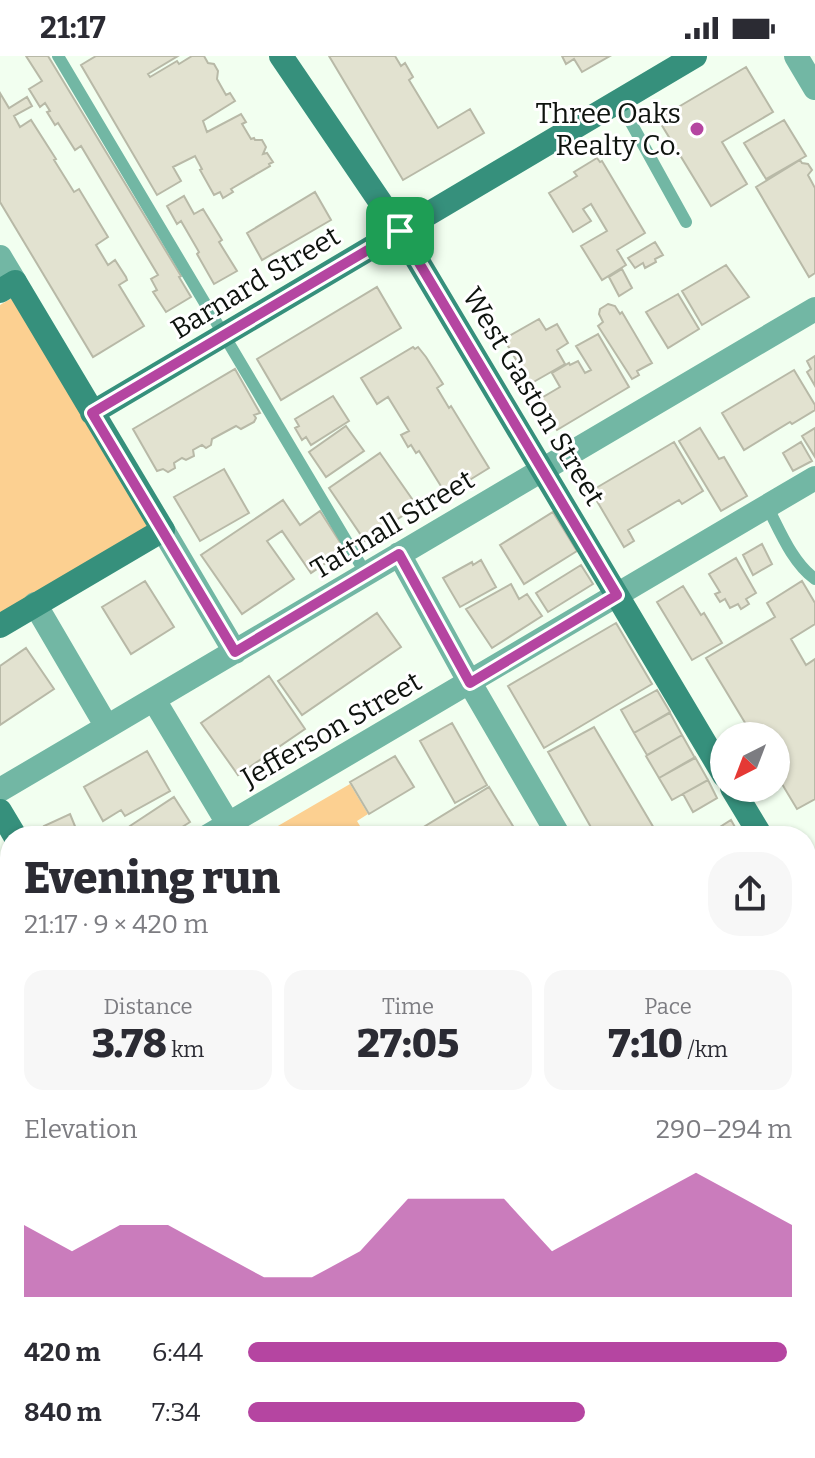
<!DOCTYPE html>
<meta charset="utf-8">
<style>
:root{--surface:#fff;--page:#f7f7f7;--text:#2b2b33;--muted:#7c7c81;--accent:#b545a1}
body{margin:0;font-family:Bitter,serif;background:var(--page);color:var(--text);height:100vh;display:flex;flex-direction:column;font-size:30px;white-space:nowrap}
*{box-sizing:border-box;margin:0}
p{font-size:26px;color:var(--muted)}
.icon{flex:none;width:44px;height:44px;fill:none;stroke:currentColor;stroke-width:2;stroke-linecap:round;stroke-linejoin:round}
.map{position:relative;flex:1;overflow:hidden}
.side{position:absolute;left:0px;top:770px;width:816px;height:632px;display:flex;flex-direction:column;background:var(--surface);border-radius:32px 32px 0 0;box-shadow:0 2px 6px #0004}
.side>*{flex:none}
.needle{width:52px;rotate:222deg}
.controls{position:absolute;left:710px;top:666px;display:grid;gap:16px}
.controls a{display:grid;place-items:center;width:80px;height:80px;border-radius:50%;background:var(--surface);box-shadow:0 2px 6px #0004;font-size:40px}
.pin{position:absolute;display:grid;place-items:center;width:68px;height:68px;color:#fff;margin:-34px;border-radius:16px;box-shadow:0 4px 12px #0006}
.round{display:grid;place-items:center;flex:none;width:84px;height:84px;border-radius:32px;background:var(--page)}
.overview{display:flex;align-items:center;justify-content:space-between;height:136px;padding:0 24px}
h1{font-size:44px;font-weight:800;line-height:60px}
.metrics{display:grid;grid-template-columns:repeat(3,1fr);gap:12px;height:136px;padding:8px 24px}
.metrics div{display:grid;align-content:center;border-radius:20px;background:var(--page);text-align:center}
.metrics b{font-size:40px;font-weight:800}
.metrics small{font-size:22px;font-weight:400}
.metrics p{font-size:22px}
.chart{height:224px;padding:16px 24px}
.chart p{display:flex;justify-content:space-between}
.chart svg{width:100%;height:144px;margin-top:8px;fill:var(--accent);opacity:.7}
ul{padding:0 24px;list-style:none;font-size:26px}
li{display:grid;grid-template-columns:128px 96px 1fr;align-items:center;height:60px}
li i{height:20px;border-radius:10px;background:var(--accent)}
.status{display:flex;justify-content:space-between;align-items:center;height:56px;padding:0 40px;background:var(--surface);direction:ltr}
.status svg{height:22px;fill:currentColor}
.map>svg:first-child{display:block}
.green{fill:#fcd091}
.building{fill:#e2e2d0;stroke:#b8b9a7;stroke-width:2}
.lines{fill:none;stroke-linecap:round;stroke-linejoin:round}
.lane{stroke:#72b7a4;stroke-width:12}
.street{stroke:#72b7a4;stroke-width:24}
.secondary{stroke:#36907c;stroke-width:24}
.primary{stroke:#197260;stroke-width:24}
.highway{stroke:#175649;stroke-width:24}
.route-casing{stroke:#fff;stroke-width:16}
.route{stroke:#b545a1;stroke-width:10}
.poi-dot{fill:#b545a1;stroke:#fff;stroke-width:3}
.labels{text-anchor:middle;stroke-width:6;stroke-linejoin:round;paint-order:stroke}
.poi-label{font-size:28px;fill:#0e130e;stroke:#fff;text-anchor:end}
.street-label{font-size:28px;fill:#0e130e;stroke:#fff}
</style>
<div class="status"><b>21:17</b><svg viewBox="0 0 49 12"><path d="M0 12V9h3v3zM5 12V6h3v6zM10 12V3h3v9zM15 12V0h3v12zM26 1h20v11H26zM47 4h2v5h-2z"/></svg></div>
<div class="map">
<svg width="815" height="1402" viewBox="0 0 815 1402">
<rect width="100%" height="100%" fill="#f2fff0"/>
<path class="green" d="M29 232 163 462 0 557V249Z
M350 728 368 758 357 765 366 780H275L271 774Z"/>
<path class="building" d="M26 0H48L181 220 179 221 191 241 166 256 153 236 157 234 151 223 158 219 81 90 75 94 58 67 55 69 47 56 50 55 45 47 40 51 29 33 42 25Z
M96 0H178L148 18 150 21 177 5 179 8 192 0H204L208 7 214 8 218 15 217 23 226 39 230 37 235 45 203 65 207 76 241 58 246 66 242 68 251 83 254 82 255 84H262L266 91 263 98 267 97 273 106 269 108 270 110 231 133 233 136 223 142 220 136 214 139 200 114 202 113 195 100 173 111 181 125 157 139 81 9Z
M329 0H395L401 10 405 7 413 21 409 24 438 72 470 53 484 77 403 124Z
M562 0H610L582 16 574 3 566 8Z
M746 11 773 56 722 86 747 128 711 150 658 63Z
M0 37 9 52 27 41 32 50 14 60 20 71 31 64 56 103 54 104 74 136 79 133 108 181 96 189 108 209 115 204 126 221 127 224 119 229 144 270 93 301 0 146Z
M784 64 806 100 766 123 744 87Z
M597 102 600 106 602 105 645 177 617 194 626 209 602 224 581 190 607 175 591 148 583 153 591 165 573 176 549 137 577 120 574 116Z
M800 104 802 107 808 108 812 114 808 119 815 132V217L809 221 756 131Z
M315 136 331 164 262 204 247 177Z
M184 140 194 158 203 153 222 184 219 186 237 215 214 228 197 198 199 196 181 165 177 168 167 150Z
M655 186 663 199 655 203 656 206 645 212 643 207 635 212 628 202Z
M726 209 749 241 702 269 682 235Z
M622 213 632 232 619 240 609 221Z
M377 231 401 272 281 344 257 303Z
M678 238 699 273 668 292 646 256Z
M608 248 615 250 620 258 622 256 652 307 637 315 639 319 632 323 598 270 603 266 599 258 600 253Z
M539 263 546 274 557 268 568 287 557 294 565 308 530 328 504 283Z
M598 278 629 331 557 374 538 344 560 331 552 317 569 307 570 309 578 305 585 317 591 314 576 290Z
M413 291 415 293 418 291 426 301 443 328 437 332 449 352 451 350 489 412 455 433 453 430 444 435 419 395 416 397 411 389 408 391 401 379 409 375 388 341 377 348 361 322Z
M815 300V330L807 316 811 313 807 305Z
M235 313 260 357 254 359 256 362 254 366 241 373 236 370 212 383 211 389 206 392 202 389 193 394 194 400 186 404 182 402 174 407 175 412 168 416 163 413 157 415 133 373Z
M794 314 815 349V354L792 368 790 366 744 394 722 357Z
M333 340 349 365 311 389 306 381 302 384 295 372 299 370 295 363Z
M346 370 364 395 326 421 309 396Z
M700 372 719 403 724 401 747 440 721 455 679 385Z
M815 372V401L802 380Z
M674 386 703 435 682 448 679 444 628 474 634 485 624 491 591 435Z
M801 386 812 405 793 415 783 397Z
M380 397 417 450 365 485 329 432Z
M224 413 249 457 200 485 174 441Z
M283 444 300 469 320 455 345 494 311 517 282 475 267 485 294 523 242 558 201 499Z
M553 456 577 495 524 528 500 489Z
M762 488 772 508 753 519 743 499Z
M736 502 756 537 746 543 749 548 741 553 738 548 730 552 725 543 720 546 715 538 720 536 709 518Z
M481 504 496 531 460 551 443 522 472 506 473 509Z
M581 509 593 528 548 556 536 537Z
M145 525 174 571 131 598 102 551Z
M802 525 815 547V568L791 583 806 609 815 603V743L797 753 776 718V680H753L706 602 775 561 767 547Z
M511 528 519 543 527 538 542 560 492 592 466 553Z
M683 530 701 559 704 557 722 587 692 604 657 546Z
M377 557 401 591 302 659 278 625Z
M616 567 652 628 544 692 508 630Z
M26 592 54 633 0 669V610Z
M269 620 305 673 238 719 201 667Z
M657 634 670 656 634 677 621 654Z
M670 657 682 679 647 699 634 677Z
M452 667 487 729 455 747 420 685Z
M594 671 658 779 655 780H596L548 696Z
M682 679 695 702 659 722 646 700Z
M147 695 170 735 125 760 121 754 103 765 84 731Z
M395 700 414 731 369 758 350 726Z
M695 701 708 724 672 744 659 722Z
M708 724 717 742 693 756 683 738Z
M489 731 519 780H409Z
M174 741 190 766 168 780H137L130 770Z
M70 758 79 780H48L44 770Z
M731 764 740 780H714L712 776Z
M0 812 10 829V869L2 874 0 871Z
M806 885 815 899V919L806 925Z
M0 928 10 944V1003L0 1009Z
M815 946V1001L806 987V952Z
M806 1049 815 1063V1090L806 1096Z
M815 1116V1159L806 1143V1121Z
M0 1177 10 1194V1245L0 1251Z"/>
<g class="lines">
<path class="lane" d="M58 0 366 518
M619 45 686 166
M767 450C780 475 792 506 815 523"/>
<path class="street" d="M796 0 815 32
M0 201 15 226
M163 474 235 596
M399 498 470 627 559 780
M35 548 107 671
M154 644 235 779
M0 734 815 253
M208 780 815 422
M0 904 10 898
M0 1101 10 1119
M806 1209 815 1223"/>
<path class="secondary" d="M281 0 400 175 724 719
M0 235 15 226 163 474 0 570
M92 357 695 0
M732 732 761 780
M0 755 15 780
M806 830 815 825
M806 856 815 871
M0 1299 10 1293
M382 1392 388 1402"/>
<path class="primary" d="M806 1279 815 1274
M592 1402 609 1392"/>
<path class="highway" d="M635 1392 684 1402
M70 1402 133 1392"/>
</g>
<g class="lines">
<g class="route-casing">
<path id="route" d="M400 175 617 539 470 627 399 498 235 596 92 357Z"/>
</g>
<use href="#route" class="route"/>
</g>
<circle class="poi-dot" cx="697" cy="73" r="8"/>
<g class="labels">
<g class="poi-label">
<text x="681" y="67">Three Oaks<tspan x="681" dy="32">Realty Co.</tspan></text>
</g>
<g class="street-label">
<text transform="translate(255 226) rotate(-31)" y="10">Barnard Street</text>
<text transform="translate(534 340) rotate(59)" y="10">West Gaston Street</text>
<text transform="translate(392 468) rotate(-31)" y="10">Tattnall Street</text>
<text transform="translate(331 673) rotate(-30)" y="10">Jefferson Street</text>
</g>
</g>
</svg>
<div class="controls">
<a><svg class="needle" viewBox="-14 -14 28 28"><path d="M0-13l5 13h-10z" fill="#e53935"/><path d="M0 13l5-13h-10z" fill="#7c7c81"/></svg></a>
</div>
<div class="pin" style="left:400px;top:175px;background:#1e9e55"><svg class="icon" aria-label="arrive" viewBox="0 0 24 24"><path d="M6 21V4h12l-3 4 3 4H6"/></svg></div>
<section class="side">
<div class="overview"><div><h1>Evening run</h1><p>21:17 · 9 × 420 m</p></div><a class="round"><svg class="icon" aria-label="share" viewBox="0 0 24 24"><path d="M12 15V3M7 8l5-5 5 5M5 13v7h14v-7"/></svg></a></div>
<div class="metrics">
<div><p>Distance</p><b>3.78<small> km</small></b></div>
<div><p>Time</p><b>27:05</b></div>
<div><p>Pace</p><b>7:10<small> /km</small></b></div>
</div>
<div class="chart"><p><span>Elevation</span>290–294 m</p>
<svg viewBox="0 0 160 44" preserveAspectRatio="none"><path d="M0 44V22L10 30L20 22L30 22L40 30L50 38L60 38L70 30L80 14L90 14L100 14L110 30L120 22L130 14L140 6L150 14L160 22V44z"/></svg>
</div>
<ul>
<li><b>420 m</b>6:44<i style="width:99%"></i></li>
<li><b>840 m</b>7:34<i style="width:62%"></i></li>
</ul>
</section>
</div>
